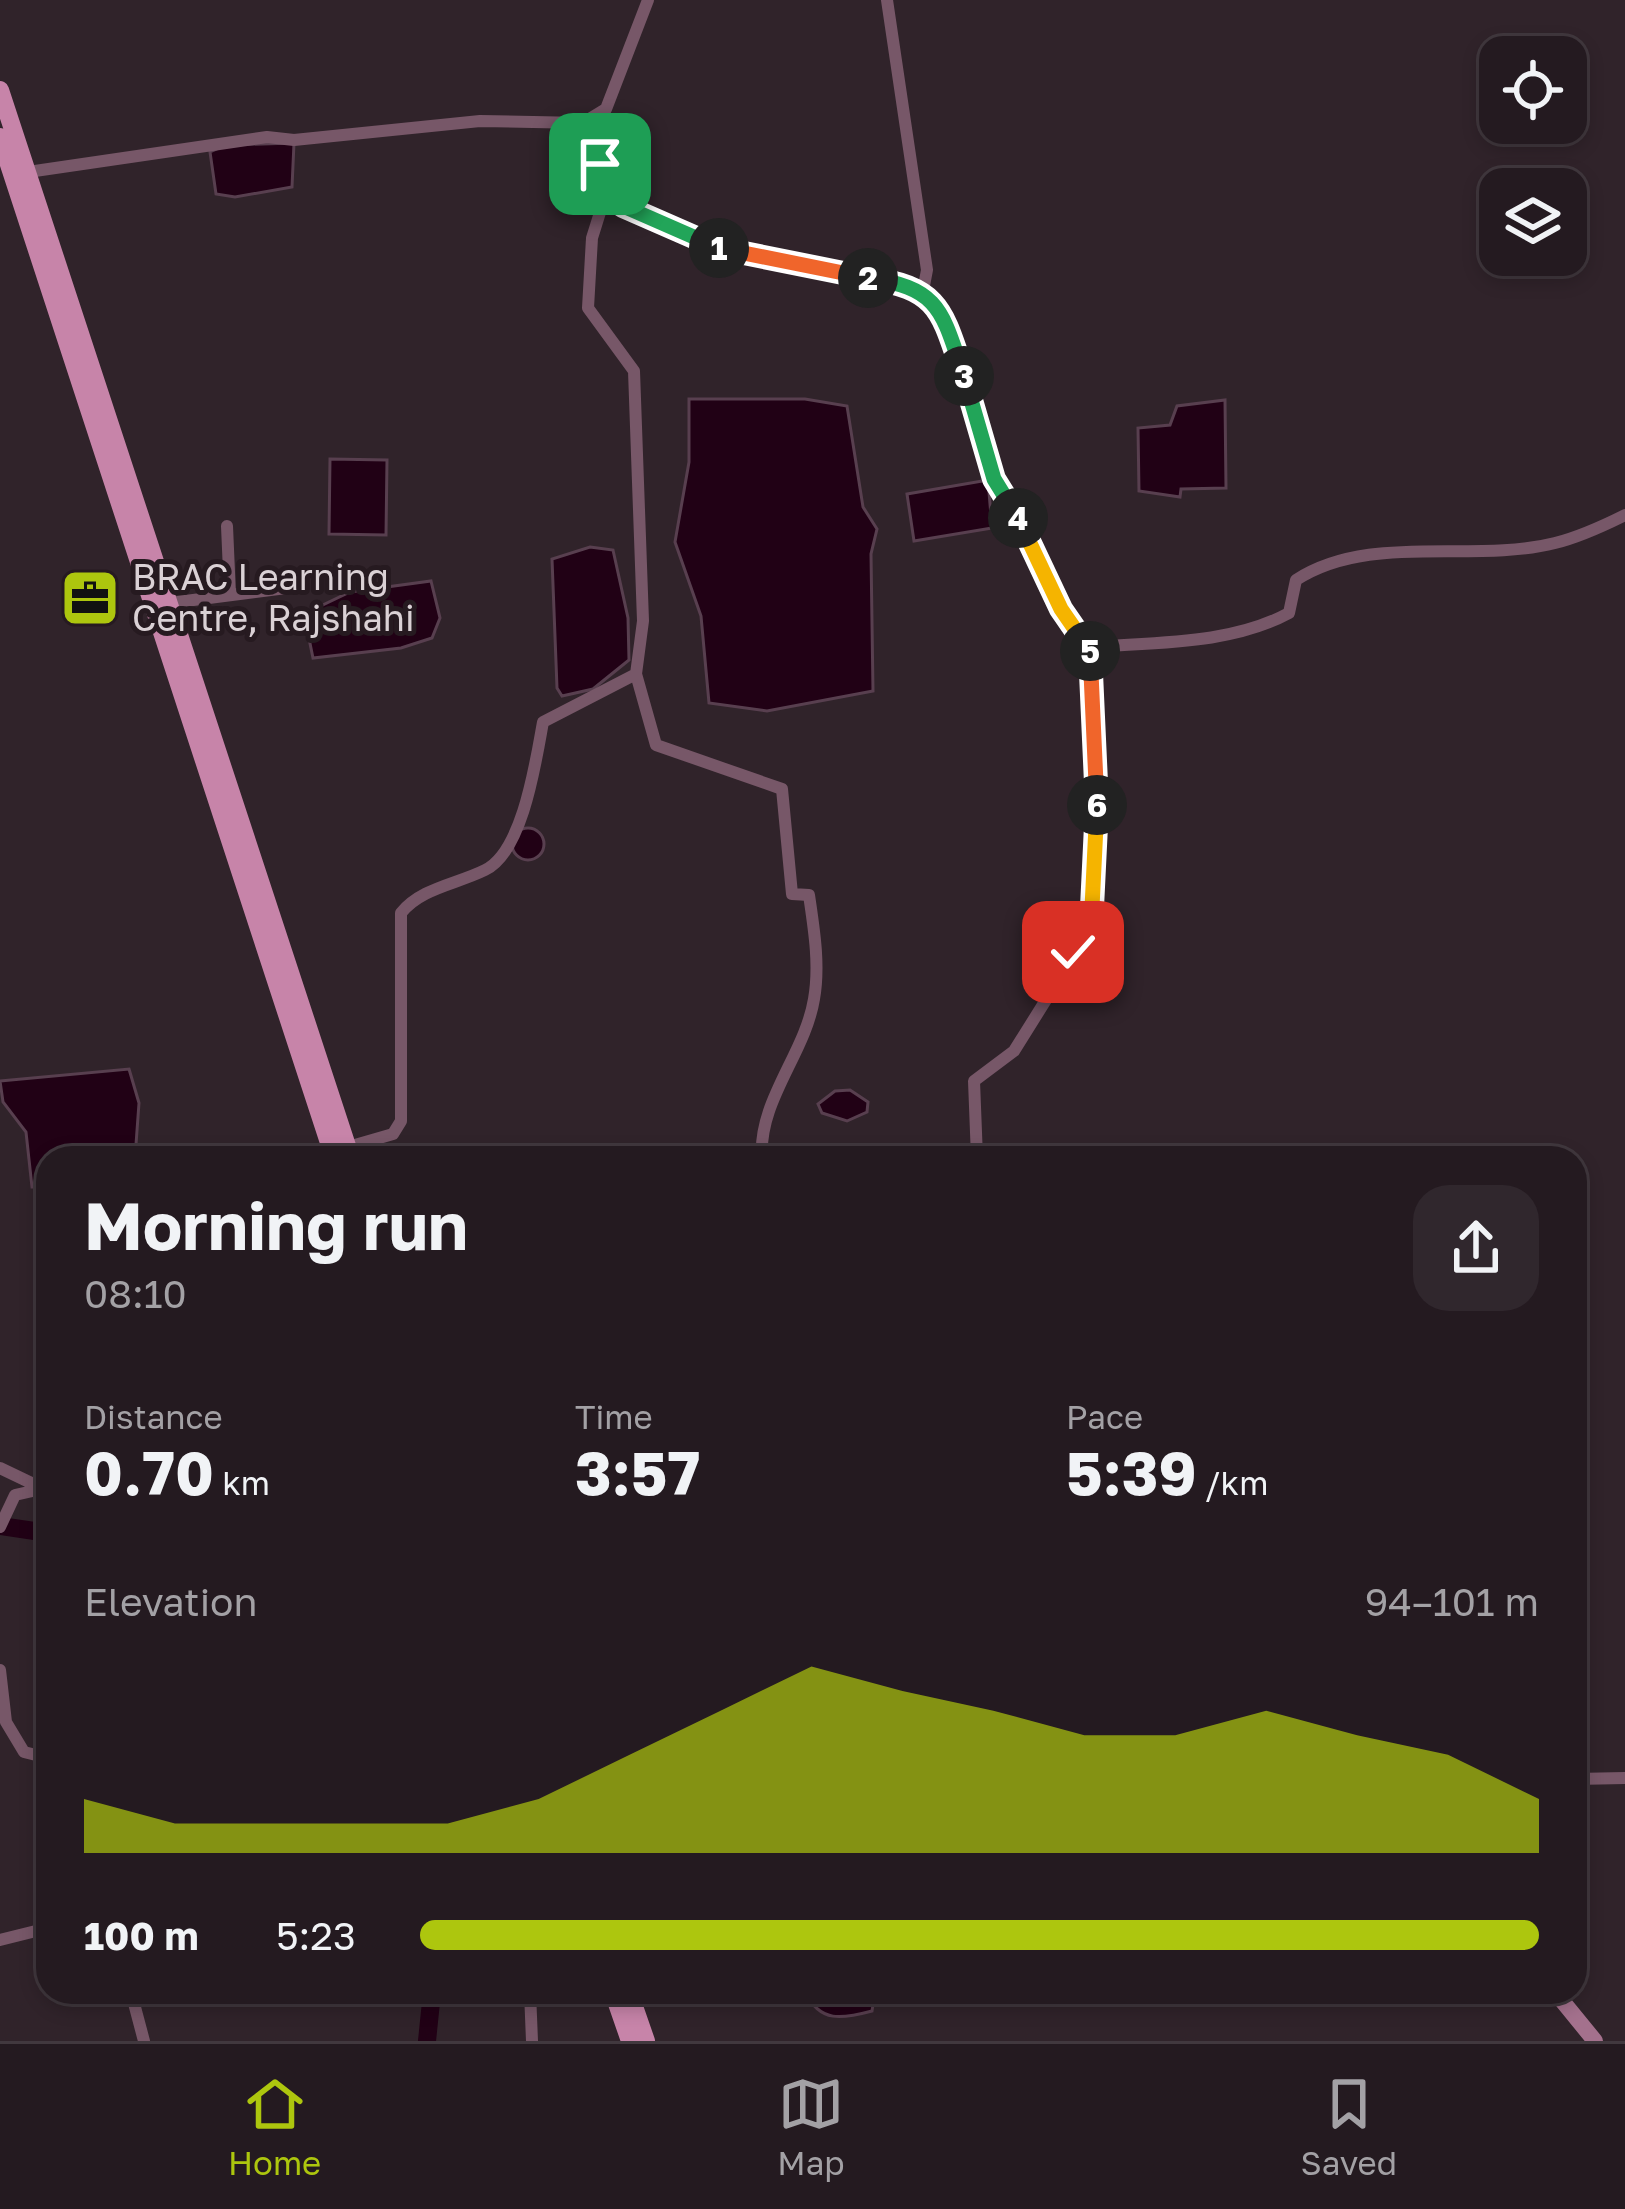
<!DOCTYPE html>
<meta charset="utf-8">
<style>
:root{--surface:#241a20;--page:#30272d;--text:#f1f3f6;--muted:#a3a1a5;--line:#41383e;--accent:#adc60e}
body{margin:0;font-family:"Golos Text",sans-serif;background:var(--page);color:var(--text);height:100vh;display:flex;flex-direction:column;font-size:45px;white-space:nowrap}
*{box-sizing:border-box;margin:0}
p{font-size:39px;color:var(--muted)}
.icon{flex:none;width:66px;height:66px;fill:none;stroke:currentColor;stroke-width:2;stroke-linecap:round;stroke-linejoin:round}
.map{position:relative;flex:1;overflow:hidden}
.details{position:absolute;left:36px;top:1146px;width:1551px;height:858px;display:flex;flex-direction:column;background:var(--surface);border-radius:36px;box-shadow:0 6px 18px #0003,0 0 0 3px var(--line)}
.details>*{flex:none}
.buttons{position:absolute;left:1479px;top:36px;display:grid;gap:24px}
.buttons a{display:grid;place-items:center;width:108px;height:108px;border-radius:24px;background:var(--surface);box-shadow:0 6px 18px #0003,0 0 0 3px var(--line);font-size:60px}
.pin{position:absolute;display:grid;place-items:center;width:102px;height:102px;color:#fff;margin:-51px;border-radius:24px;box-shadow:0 6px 18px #0006}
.km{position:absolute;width:60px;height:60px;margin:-30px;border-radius:50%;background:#222;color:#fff;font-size:33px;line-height:60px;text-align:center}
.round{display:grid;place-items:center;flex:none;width:126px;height:126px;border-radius:36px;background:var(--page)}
.summary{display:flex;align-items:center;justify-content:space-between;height:204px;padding:0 48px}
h1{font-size:66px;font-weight:700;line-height:90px}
.stats{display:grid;grid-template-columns:repeat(3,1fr);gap:18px;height:204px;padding:12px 48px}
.stats div{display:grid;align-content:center}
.stats b{font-size:60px;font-weight:700}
.stats small{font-size:33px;font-weight:400}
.stats p{font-size:33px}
.chart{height:336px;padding:24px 48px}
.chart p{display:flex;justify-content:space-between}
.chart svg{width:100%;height:216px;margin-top:12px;fill:var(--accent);opacity:.7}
ul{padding:0 48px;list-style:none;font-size:39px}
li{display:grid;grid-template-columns:192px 144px 1fr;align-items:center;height:90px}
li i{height:30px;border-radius:15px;background:var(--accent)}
.tabs{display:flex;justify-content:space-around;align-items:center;height:168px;border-top:3px solid var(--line);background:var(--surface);font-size:33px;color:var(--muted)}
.tabs a{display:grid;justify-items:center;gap:6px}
.tabs .active{color:var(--accent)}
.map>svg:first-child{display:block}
.water{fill:#210115;stroke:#583f4f;stroke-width:3}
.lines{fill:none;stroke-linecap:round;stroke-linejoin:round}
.river{stroke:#210115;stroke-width:18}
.street{stroke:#775768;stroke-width:12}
.secondary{stroke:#a4718d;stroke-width:16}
.primary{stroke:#c784a9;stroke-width:18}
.split-1-casing{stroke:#fff;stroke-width:24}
.split-2-casing{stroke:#fff;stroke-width:24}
.split-3-casing{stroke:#fff;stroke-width:24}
.split-4-casing{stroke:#fff;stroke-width:24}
.split-5-casing{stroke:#fff;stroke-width:24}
.split-6-casing{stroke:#fff;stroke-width:24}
.split-7-casing{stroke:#fff;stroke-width:24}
.split-1{stroke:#22a559;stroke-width:15}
.split-2{stroke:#f0652b;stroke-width:15}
.split-3{stroke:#22a559;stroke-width:15}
.split-4{stroke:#22a559;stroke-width:15}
.split-5{stroke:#f5b400;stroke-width:15}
.split-6{stroke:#f0652b;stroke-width:15}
.split-7{stroke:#f5b400;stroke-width:15}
.labels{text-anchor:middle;stroke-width:10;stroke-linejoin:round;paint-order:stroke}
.poi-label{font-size:36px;fill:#dad1d5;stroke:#261a20;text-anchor:start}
</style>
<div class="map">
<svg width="1625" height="2041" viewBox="0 0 1625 2041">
<rect width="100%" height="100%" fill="#30232a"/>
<path class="water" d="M294 143 292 187 235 197 216 194 210 152 226 145Z
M689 399H805L847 406 863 507 877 529 871 554 873 691 767 711 709 703 701 616 675 542 689 462Z
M1225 400 1226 488 1181 489 1180 497 1139 491 1138 428 1170 425 1177 406Z
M330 459 387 460 386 535 329 534Z
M988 480 992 528 914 541 907 494Z
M590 547 613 550 628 618 629 660 593 689 562 696 557 688 552 559Z
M431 581 440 618 432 638 401 648 313 658 304 614 350 592Z
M512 844a16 16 0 1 1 32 0a16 16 0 1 1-32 0Z
M129 1069 139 1103 135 1158H48V1187H32L26 1132 3 1102 0 1081Z
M850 1090 868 1102 867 1112 847 1121 822 1113 818 1104 835 1091Z
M805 1992H875L872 2011C842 2019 820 2023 805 1992Z"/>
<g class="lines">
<path class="river" d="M0 1526 48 1533
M427 2041 432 1992"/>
<path class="street" d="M887 0 927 270 923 291
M583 123 608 187 623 206 646 218 732 253 906 283 940 308 994 479 1073 632 1090 647 1098 794 1091 928 1014 1051 974 1081 977 1158
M28 172 267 137 294 140 480 121 583 123 606 109 648 0
M227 526 230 595
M170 603 294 587
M1090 647C1155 642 1230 645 1289 613L1296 580C1370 532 1472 564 1555 543 1579 537 1603 526 1625 515
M636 674 656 745 782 789 792 894 809 895C814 929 820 965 814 999 805 1054 758 1101 762 1158
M348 1147 393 1134 401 1121V913C421 888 457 884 485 870 523 852 536 760 543 722L636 674 643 621 634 371 588 308 592 238 608 187
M0 1468 48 1491
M0 1527 15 1495 37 1490
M0 1670 6 1722 24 1752 48 1758
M1575 1779 1625 1778
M0 1940 48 1928
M131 1992 144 2041
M530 1992 532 2041"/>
<path class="secondary" d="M1555 1992 1595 2041"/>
<path class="primary" d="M0 90 351 1158
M0 137 334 1158
M613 1992 630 2041
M629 1992 646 2041"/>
</g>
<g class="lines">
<g class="split-1-casing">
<path id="split-1" d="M600 164 623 206 719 248"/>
</g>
<g class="split-2-casing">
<path id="split-2" d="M719 248 868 278"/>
</g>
<g class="split-3-casing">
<path id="split-3" d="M868 278C941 288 942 312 964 376"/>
</g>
<g class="split-4-casing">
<path id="split-4" d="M964 376 994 479 1018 518"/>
</g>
<g class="split-5-casing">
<path id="split-5" d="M1018 518 1061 609 1090 651"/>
</g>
<g class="split-6-casing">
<path id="split-6" d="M1090 651 1097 805"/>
</g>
<g class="split-7-casing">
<path id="split-7" d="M1073 952 1091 928 1097 805"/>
</g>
<use href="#split-1" class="split-1"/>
<use href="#split-2" class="split-2"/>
<use href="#split-3" class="split-3"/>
<use href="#split-4" class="split-4"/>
<use href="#split-5" class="split-5"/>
<use href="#split-6" class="split-6"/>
<use href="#split-7" class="split-7"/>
</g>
<defs>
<g id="office-square" transform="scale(3)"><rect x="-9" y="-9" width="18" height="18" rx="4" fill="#adc60e" stroke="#261a20"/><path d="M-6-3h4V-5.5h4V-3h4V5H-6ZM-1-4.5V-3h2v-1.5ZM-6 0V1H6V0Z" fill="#111"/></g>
</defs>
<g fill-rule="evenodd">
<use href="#office-square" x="90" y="598"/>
</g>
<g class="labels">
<g class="poi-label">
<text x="132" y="590">BRAC Learning<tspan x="132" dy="41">Centre, Rajshahi</tspan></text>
</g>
</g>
</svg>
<div class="buttons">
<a><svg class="icon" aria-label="locate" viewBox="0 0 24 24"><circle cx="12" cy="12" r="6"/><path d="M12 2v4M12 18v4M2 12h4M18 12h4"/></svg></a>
<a><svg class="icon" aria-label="layers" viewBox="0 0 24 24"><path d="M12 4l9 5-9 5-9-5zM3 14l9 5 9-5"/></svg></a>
</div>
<div class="pin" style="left:600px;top:164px;background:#1e9e55"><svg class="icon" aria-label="arrive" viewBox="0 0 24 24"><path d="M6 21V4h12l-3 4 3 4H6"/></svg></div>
<div class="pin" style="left:1073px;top:952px;background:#d93025"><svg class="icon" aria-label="check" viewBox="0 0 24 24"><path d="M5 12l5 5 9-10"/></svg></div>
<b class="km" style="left:719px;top:248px">1</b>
<b class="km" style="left:868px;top:278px">2</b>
<b class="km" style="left:964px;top:376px">3</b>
<b class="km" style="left:1018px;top:518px">4</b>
<b class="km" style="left:1090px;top:651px">5</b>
<b class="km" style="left:1097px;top:805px">6</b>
<section class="details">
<div class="summary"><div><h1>Morning run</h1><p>08:10</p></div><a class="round"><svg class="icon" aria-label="share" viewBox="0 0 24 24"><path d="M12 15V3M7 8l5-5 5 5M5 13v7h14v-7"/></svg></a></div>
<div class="stats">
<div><p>Distance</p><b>0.70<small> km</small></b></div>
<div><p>Time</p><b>3:57</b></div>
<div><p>Pace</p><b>5:39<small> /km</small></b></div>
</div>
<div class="chart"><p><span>Elevation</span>94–101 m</p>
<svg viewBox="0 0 160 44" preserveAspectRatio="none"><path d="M0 44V33L10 38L20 38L30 38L40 38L50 33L60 24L70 15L80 6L90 11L100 15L110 20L120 20L130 15L140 20L150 24L160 33V44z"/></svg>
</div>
<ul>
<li><b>100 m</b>5:23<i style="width:100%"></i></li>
</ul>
</section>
</div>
<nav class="tabs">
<a class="active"><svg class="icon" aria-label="home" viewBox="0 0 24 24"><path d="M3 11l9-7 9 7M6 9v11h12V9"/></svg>Home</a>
<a><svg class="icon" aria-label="map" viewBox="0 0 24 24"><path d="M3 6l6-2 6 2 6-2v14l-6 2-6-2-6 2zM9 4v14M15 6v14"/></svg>Map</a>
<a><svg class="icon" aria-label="saved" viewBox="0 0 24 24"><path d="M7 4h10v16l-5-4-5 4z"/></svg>Saved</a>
</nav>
